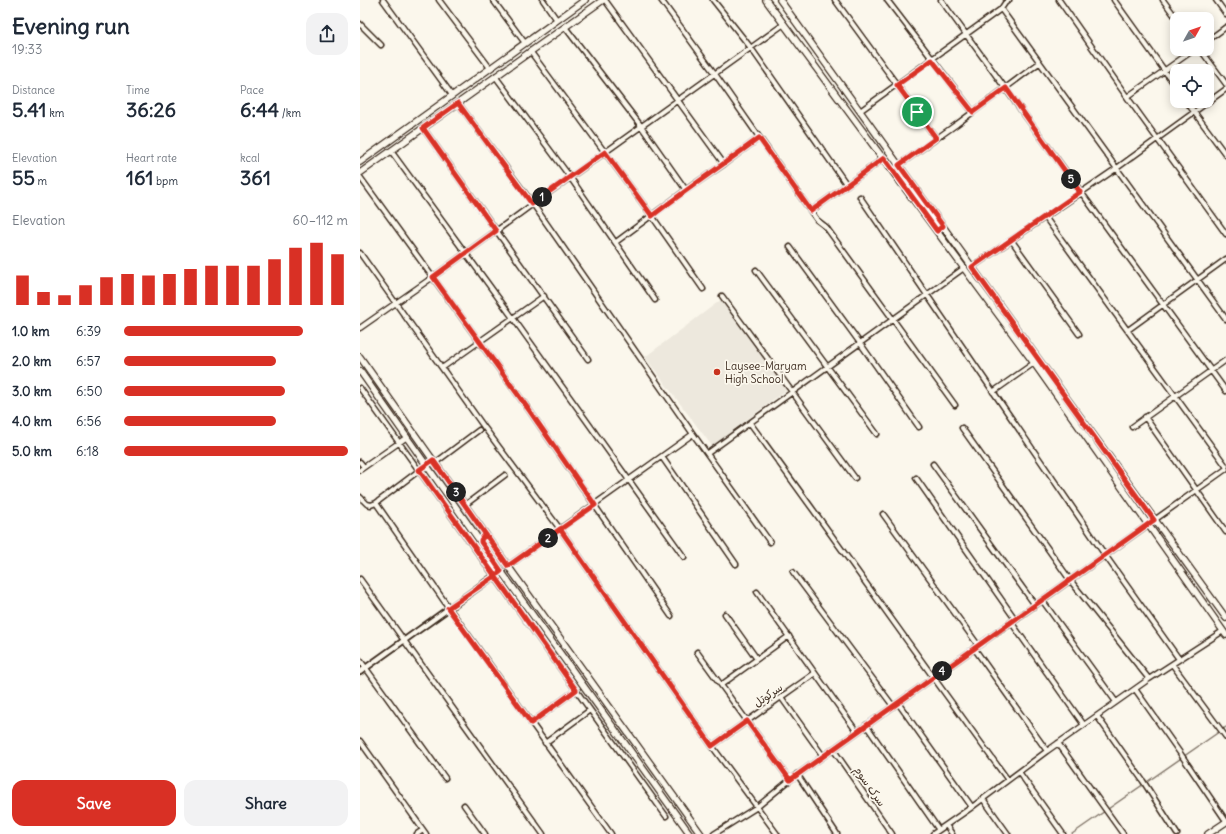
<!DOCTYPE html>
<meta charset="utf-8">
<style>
:root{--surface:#fff;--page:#f2f2f3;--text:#1f2937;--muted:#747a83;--accent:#d93025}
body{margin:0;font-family:Delius,"Playpen Sans Arabic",sans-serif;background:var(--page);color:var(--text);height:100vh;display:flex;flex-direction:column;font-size:15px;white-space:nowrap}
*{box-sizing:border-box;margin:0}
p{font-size:13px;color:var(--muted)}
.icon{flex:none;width:22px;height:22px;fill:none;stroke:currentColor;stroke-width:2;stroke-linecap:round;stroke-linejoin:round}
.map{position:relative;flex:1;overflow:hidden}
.side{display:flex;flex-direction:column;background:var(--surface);width:360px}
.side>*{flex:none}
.needle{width:26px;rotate:50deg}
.tools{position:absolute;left:810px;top:12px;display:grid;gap:8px}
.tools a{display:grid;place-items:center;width:44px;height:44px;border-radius:8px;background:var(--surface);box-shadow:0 2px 10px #0003;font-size:20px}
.pin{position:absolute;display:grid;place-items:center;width:34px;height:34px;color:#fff;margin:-17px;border:2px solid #fff;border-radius:50%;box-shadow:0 1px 4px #0007}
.km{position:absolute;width:20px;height:20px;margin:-10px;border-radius:50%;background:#222;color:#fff;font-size:11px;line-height:20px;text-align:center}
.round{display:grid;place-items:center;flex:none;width:42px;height:42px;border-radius:12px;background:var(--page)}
.headline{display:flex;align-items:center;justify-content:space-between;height:68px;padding:0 12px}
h1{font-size:22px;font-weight:700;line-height:30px}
.metrics{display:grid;grid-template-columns:repeat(3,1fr);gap:6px;height:68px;padding:4px 12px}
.metrics div{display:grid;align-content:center}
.metrics b{font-size:20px;font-weight:700}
.metrics small{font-size:11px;font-weight:400}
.metrics p{font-size:11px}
.chart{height:112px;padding:8px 12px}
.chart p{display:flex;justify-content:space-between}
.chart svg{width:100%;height:72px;margin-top:4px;stroke:var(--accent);stroke-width:6}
.action{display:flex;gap:8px;margin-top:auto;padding:8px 12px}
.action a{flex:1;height:46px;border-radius:12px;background:var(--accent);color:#fff;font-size:16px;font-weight:700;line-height:46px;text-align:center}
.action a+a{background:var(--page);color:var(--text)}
ul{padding:0 12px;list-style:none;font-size:13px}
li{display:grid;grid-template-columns:64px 48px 1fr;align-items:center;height:30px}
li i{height:10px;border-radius:5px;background:var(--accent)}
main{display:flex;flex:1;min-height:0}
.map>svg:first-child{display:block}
.built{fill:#ede8dd}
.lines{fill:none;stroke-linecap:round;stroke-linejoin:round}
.stream{stroke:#85796d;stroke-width:1.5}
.minor-casing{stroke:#3b2a1e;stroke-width:7}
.tertiary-casing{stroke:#3b2a1e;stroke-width:8}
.secondary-casing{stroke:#3b2a1e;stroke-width:8}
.minor{stroke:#fbf7ec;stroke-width:4}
.tertiary{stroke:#fbf7ec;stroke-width:4.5}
.secondary{stroke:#fbf7ec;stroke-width:5.5}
.route-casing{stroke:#fff;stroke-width:8}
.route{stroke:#d93025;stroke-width:5}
.poi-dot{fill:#c8321e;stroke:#fbf7ec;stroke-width:1.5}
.labels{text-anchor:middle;stroke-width:3.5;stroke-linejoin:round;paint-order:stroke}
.poi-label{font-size:11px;fill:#3b2a1e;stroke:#fbf7ec;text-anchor:start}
.street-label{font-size:11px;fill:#3b2a1e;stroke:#fbf7ec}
</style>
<main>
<section class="side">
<div class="headline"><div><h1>Evening run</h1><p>19:33</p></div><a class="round"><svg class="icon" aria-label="share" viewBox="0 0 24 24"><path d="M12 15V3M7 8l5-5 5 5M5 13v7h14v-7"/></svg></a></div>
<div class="metrics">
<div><p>Distance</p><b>5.41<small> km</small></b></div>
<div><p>Time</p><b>36:26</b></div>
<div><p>Pace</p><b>6:44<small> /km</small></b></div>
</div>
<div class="metrics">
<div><p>Elevation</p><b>55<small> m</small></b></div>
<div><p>Heart rate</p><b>161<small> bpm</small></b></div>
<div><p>kcal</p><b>361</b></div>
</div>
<div class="chart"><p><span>Elevation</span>60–112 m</p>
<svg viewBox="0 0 160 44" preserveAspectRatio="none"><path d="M5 44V26M15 44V36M25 44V38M35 44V32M45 44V27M55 44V25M65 44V26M75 44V25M85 44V22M95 44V20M105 44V20M115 44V20M125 44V16M135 44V9M145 44V6M155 44V13"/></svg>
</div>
<ul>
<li><b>1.0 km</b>6:39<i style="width:80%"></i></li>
<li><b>2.0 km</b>6:57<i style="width:68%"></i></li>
<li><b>3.0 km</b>6:50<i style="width:72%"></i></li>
<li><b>4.0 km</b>6:56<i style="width:68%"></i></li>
<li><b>5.0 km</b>6:18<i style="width:100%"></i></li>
</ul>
<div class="action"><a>Save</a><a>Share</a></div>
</section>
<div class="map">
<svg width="866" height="834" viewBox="0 0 866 834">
<rect width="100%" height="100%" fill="#fbf7ec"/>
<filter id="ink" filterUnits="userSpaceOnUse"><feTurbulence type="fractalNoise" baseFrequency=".025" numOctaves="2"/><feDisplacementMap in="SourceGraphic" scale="8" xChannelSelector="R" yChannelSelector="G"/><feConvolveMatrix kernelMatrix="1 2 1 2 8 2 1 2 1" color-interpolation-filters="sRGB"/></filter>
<g filter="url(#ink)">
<path class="built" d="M362 299 429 388 352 446 285 357Z"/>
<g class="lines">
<path class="stream" d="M712 834 866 727"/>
<g class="minor-casing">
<path id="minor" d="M23 0 92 95
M79 0 130 68
M133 0 165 43
M183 0 197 20
M245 0 364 164
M301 0 355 74 457 220 466 227 595 405
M353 0 391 48 487 185
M475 0 576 138
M527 0 613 112
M581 0 866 391
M699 0 767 97 866 234
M754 0 817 88
M803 0 817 19
M856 0 866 14
M641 9 866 319
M0 24 21 45
M205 27 281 126 326 190
M847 41 866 27
M840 49 866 84
M170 51 292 216 343 289
M135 76 210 177 295 300
M767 97 835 49
M826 101 866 155
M98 103 173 204 333 434 410 542
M500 111 641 9 645 3 649 0
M63 128 228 359
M31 151 153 318 324 557
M539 165 597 124 679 63
M0 177 169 410 311 616
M500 197 745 555 819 659
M451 211 524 158
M685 217 866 466
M652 241 719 334
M256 242 326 190 364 164 399 138
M430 247 500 343 559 427
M0 253 124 427 200 529 352 746 417 834
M612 267 757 168 866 89
M396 270 517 434
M362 296 495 478
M0 328 73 277 173 204 424 24
M768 330 866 259
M82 368 184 296
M0 388 306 816
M633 392 674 363
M785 417 866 532
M390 423C477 541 561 662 648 780
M772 427 866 360
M602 428 710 580 789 679
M348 453 604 268
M302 457 376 564
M0 462 4 467
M75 463 119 430
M573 464 675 605
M0 470 47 437
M556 478 655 619
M0 497 7 504 11 505 16 503 73 460
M16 503 89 608 251 834
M105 505 145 475
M523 514 618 645
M148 566 333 434
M433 572 533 706
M0 579 183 834
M397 592 497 732
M682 600 756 702
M365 614 397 659
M651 622 724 725
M614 648 687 751
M337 652 430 780
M0 660 85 778
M812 664 866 737
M361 685 429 636
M775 689 820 753 866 821
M421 697 463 756
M538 703 612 807
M737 716 783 781 817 834
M171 723 216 690
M506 725 579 830
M0 741 66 834
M185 743 230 710
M698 743 763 834
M352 746 455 673
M473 749 532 834
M659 772 703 834
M437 774 477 834
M623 799 648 834
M104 805 125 834
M586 825 592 834
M57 834 63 830
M354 834 397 807 430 780 866 469
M573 834 612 807 687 751 789 679 863 631"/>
</g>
<g class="tertiary-casing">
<path id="tertiary" d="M0 672 141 571"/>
</g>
<g class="secondary-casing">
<path id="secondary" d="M406 0 674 363 866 635
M420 0 679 360 866 618
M0 162 225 0
M0 173 243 0
M0 357 148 566 341 834
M0 371 141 571 330 834
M848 834 866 822"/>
</g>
<use href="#minor" class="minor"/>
<use href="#tertiary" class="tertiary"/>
<use href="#secondary" class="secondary"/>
</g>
</g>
<g class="lines" filter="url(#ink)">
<g class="route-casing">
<path id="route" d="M557 112 576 138 539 165 583 226 577 231 524 158 451 211 399 138C364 164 327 189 292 216L245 152 172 204 98 103 63 128 136 231 73 277 169 410 235 505 148 566 128 537 124 536 121 540V542L141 571 135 576 216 690 171 723 88 608 135 576 59 470 73 460 148 566 200 529 352 746 387 721 430 780 794 520 612 267 720 192 646 88 613 112 572 60 537 85 557 112"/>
</g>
<use href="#route" class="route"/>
</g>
<circle class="poi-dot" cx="357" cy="372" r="4"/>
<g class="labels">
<g class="poi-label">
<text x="365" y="370">Laysee-Maryam<tspan x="365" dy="13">High School</tspan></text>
</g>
<g class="street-label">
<text transform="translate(408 695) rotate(-35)" y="4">سرکوتل</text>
<text transform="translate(510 786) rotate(55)" y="4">سرک سوم</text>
</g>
</g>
</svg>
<div class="tools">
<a><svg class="needle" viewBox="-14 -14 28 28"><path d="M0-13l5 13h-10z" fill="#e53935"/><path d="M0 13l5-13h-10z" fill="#747a83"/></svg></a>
<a><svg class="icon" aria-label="locate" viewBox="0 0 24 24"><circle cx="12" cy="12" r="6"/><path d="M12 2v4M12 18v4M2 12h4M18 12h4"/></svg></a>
</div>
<div class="pin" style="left:557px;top:112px;background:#1e9e55"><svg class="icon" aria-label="arrive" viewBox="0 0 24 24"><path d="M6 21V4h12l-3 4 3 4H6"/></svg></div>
<b class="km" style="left:182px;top:197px">1</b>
<b class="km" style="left:188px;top:538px">2</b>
<b class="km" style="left:96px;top:492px">3</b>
<b class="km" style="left:582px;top:671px">4</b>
<b class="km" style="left:711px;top:179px">5</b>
</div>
</main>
